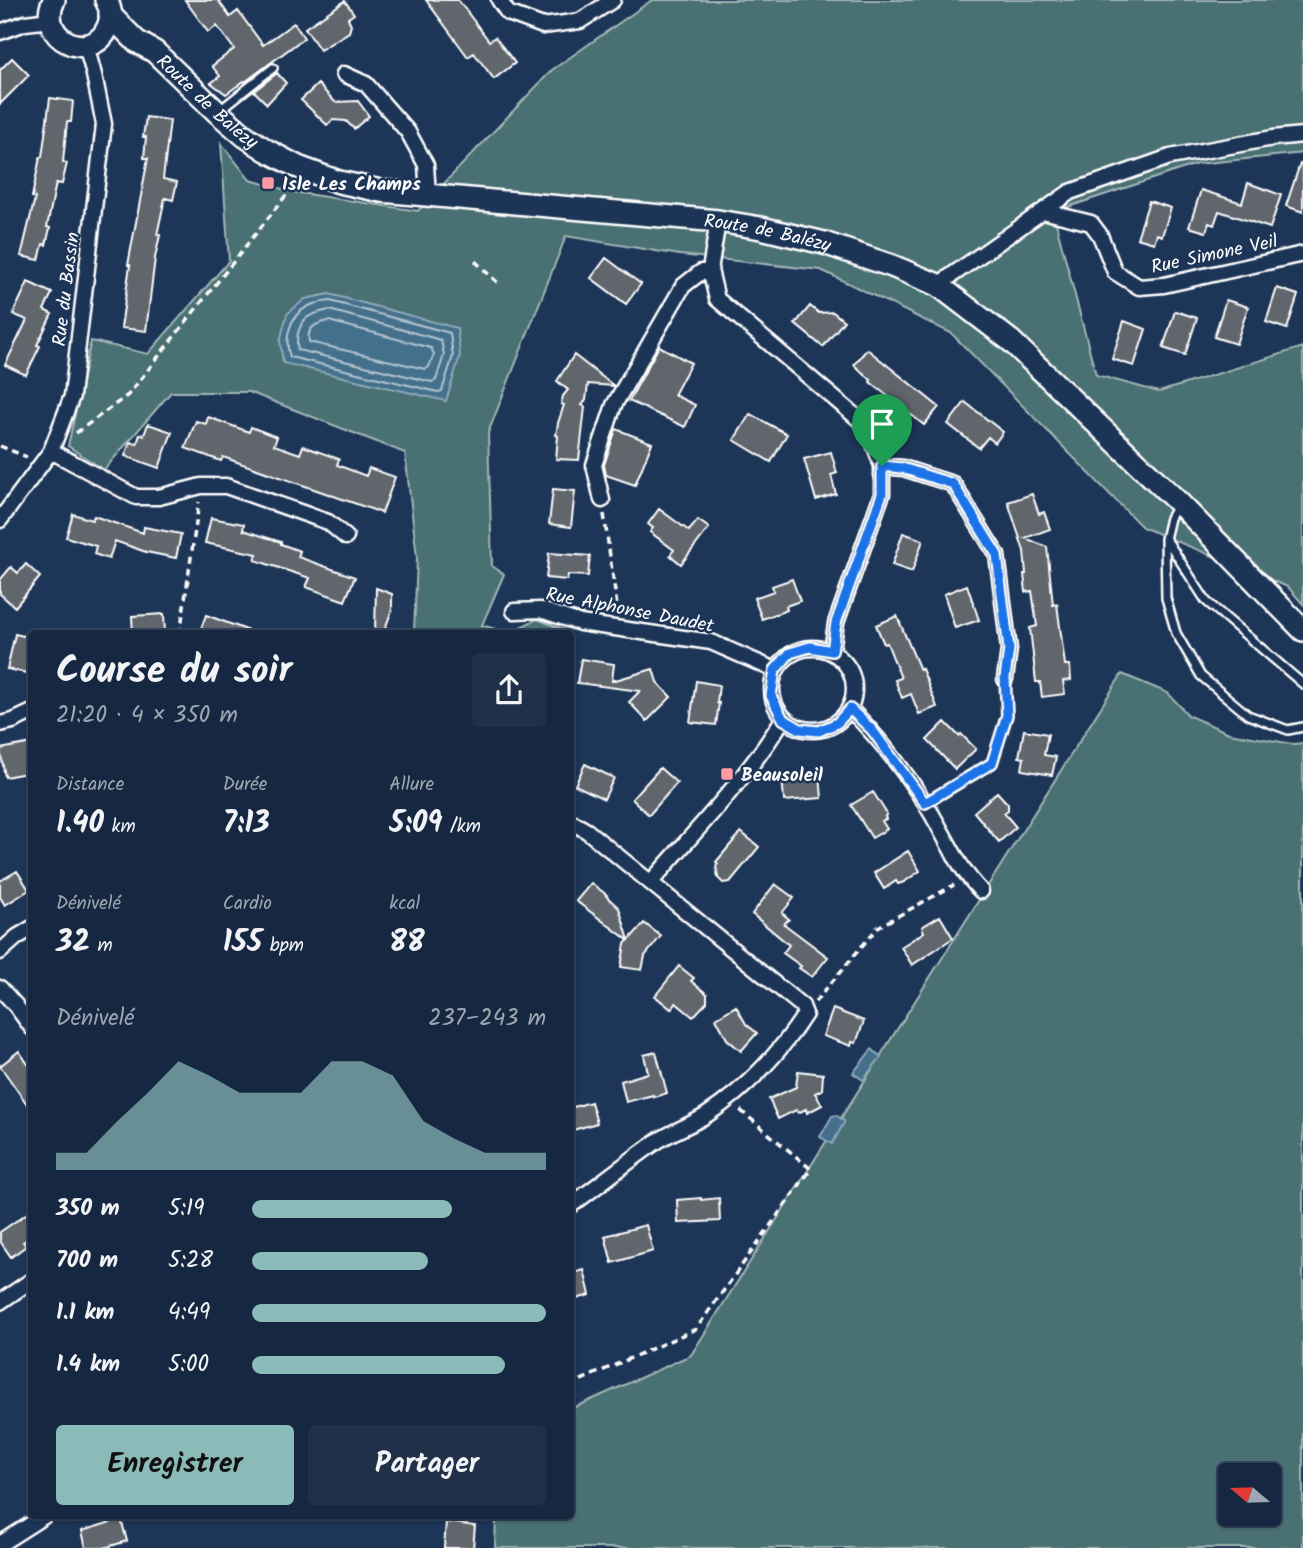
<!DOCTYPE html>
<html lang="fr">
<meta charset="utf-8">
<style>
:root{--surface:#162841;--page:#1f3048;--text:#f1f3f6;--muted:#9ea6b1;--line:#35445a;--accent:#8bbbb9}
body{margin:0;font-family:Kalam,sans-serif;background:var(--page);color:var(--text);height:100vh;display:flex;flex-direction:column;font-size:26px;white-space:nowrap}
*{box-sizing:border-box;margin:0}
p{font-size:23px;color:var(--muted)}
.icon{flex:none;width:38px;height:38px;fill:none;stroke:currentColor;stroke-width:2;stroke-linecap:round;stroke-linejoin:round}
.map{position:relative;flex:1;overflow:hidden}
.details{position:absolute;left:28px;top:630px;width:546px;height:889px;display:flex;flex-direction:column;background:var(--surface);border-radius:7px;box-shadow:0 2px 5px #0004,0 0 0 2px var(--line)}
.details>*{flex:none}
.needle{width:46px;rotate:289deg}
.controls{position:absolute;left:1218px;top:1463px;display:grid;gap:14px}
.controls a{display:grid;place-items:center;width:63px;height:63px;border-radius:7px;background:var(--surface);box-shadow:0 2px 5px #0004,0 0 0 2px var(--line);font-size:35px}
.pin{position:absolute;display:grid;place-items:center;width:60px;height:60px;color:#fff;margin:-72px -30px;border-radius:50% 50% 50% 0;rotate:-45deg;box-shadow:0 0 7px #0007}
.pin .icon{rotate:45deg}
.round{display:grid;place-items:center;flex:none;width:74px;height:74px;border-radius:7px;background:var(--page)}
.overview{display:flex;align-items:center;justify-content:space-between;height:119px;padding:0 28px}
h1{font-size:38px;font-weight:800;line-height:52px}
.stats{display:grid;grid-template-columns:repeat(3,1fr);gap:10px;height:119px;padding:7px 28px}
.stats div{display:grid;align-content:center}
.stats b{font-size:30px;font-weight:800}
.stats small{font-size:19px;font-weight:400}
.stats p{font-size:19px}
.chart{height:196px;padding:14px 28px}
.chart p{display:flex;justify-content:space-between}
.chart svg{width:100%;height:126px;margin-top:7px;fill:var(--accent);opacity:.7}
.primary-button{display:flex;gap:14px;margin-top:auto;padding:14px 28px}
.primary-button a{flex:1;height:80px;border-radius:7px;background:var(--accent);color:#111;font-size:28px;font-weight:800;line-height:80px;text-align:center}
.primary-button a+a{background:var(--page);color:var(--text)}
ul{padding:0 28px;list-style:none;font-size:23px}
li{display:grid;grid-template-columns:112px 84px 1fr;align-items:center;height:52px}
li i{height:18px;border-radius:9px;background:var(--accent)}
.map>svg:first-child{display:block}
.green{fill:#496f72;stroke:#a4b7b8;stroke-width:2;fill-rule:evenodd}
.water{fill:#446f8b;stroke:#8fa9b9;stroke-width:2}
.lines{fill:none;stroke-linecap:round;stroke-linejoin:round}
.shore{stroke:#b4c5d1;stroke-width:2}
.building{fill:#61666c;stroke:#fff;stroke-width:2}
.lane-casing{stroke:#fff;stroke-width:12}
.street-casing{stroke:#fff;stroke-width:19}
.secondary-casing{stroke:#fff;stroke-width:26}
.path{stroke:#fff;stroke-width:3.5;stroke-dasharray:7 5;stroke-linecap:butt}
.lane{stroke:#1d3557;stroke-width:7}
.street{stroke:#1d3557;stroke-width:14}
.secondary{stroke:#1d3557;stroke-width:21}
.route-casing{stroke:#fff;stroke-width:14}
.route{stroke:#1a73e8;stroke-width:9}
.poi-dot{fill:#ff9aa2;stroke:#1d3557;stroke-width:2.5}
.labels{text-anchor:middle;stroke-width:5;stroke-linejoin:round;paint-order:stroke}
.street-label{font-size:19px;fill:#fff;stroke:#1d3557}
.poi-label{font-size:19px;font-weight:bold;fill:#fff;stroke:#1d3557;text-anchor:start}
</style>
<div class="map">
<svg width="1303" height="1548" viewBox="0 0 1303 1548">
<rect width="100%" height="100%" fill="#1d3557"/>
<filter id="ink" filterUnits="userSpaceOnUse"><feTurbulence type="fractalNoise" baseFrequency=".0143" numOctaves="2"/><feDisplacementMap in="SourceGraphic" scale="14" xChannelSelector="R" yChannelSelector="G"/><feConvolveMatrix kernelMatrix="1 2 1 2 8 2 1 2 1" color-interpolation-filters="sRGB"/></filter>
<g filter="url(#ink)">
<path class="green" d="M652 0H1303V153L1197 164 1053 212 1096 375 1159 392 1303 347V604L1288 587 1142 527 951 333 821 270 680 255 566 236 488 433 492 566 504 574 482 625 508 633 537 619 565 630 564 633H414L417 557 405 453 249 392H171L104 470 68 446 91 341 148 354 229 261 221 143 250 180 293 192 418 211 552 70Z
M1122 674 1168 693 1189 716 1229 733 1293 744 1303 743V1548H495L496 1516H570L571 1409 691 1355ZM1230 1475H1269V1514H1230Z"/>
<path class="water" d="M329 294 457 328 460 356 446 401 283 363 280 341 287 314 305 299Z
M872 1049 881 1057 863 1080 853 1073Z
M836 1115 844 1121V1123L832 1144 820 1137 832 1116Z"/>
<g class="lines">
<path class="shore" d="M330 301 450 333 453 356 442 391 438 392 290 357C284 339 289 316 307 307 313 303 323 302 330 301Z
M329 310 441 340 444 355 436 380 432 382 298 350C296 344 297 340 298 333 303 315 312 314 329 310Z
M329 321 431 348 434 354 429 367 425 369 309 342C306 327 317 323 329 321Z"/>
</g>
<path class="building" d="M185 0H218L230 17 238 11 263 45 294 23 304 38 245 82 244 81 226 94 211 83 220 76 212 66 234 49 217 26 208 32Z
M426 0H458L489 41 495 37 515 63 494 79 474 53 468 57Z
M345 1 354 14 348 18 351 25 349 32 320 50 305 28Z
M12 58 29 75 0 104V70Z
M277 73 286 83 267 104 254 91Z
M318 84 335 102 358 101 369 116 354 129 346 121 333 120 327 125 301 100Z
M50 98 73 101 71 122H67L63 162 67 163 62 184 56 183 47 227 50 228 46 245 43 244 39 260 21 256 35 198 32 197 40 157H42Z
M146 117 170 120 163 179 177 182 173 200 165 198 157 235H160L155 258 146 331 121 328 130 265H128L148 158H144L146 137H143Z
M1300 164 1303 165V212L1286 206Z
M1248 183 1281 195 1270 228 1219 211 1214 225 1209 223 1206 232 1189 227 1201 190 1242 203Z
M1149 201 1171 208 1162 236 1157 234 1154 243 1137 238Z
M606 258 641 284 626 304 591 278Z
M28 282 52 293 44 310 52 314 37 345 40 346 26 375 5 365 27 320 13 314Z
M1277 288 1298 295 1287 329 1266 322Z
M1226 300 1248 307 1236 344 1214 337Z
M810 306 819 313 833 312 844 321 823 347 795 324Z
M1175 311 1197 318 1185 355 1163 348Z
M1124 321 1146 329 1134 366 1112 359Z
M659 346 691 363 674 395 695 405 685 427 629 401Z
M867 349 939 407 924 425 870 382 871 380 854 365Z
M574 355 614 386 588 384 586 400 582 405 585 407 579 460 556 459 558 436 556 435 558 423 564 405 561 404 563 396 568 390 557 381Z
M965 402 1003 432 995 443 988 437 979 448 948 424Z
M750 414 787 434 771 462 734 440Z
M208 417 249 432 251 427 277 437 274 445 300 454 303 446 339 459 337 465 366 476 369 468 395 477 382 513 223 457 221 461 185 448 196 421 206 424Z
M148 424 172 432 159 468 125 456 130 442 137 444 140 434 144 435Z
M616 429 652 443 635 485 606 475 604 465Z
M831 452 837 473 831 475 836 494 816 500 804 459Z
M553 489 575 491 571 527 549 524Z
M1032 494 1039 514 1044 512 1050 529 1025 538 1047 547 1053 605 1057 604 1065 665H1070L1071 680 1063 681 1065 694 1042 697 1040 682H1036L1030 628 1037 626 1032 591 1026 592 1024 574H1026L1024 551 1008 502Z
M659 509 689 531 698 520 709 528 681 564 670 555 674 550 650 532 653 528 648 524Z
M73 514 92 520 94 516 143 533 144 527 181 534 176 558 146 552 115 541 109 559 94 554 96 546 66 537Z
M211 518 244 524 243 530 281 542V544L300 551 298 557 355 577 345 601 306 587 310 578 255 560 257 554 205 543Z
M903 533 923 540 912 572 892 565Z
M549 553 590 556 588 576 568 575 567 580 546 578Z
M26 564 40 577 15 607 0 594V580L11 567 18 573Z
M792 579 800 601 786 606 787 610 762 619 754 598 774 591 772 586Z
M967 585 979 620 955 628 944 594Z
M376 588 392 594V610L383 634H375Z
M164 614 165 634H133L132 616Z
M206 615 252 632V634H199Z
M897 616 920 670 922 669 937 707 919 714 911 694 902 698 895 680 901 678 887 643 884 644 876 625Z
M15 634 32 638V674L7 669Z
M581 659 614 664 612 681 653 669 657 682 671 697 647 721 629 702 640 691 577 683Z
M696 681 719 685 717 703H719L716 725 690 722Z
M945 722 959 736 961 734 976 749 955 769 927 740Z
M1024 730 1048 734 1044 755 1056 757 1052 775 1022 770 1024 758 1019 757Z
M32 743V772L5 777 0 749Z
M585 764 614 778 604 799 575 785Z
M660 768 677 783 649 815 632 799Z
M803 774V777L820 776 822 798 784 801 782 776Z
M873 792 887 814 885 816 886 819 882 821 887 829 872 838 851 805Z
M997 792 1008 804V810L1004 813 1016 827 999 842 974 812Z
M741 832 759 847 730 882 723 883 718 878 716 866 718 864 716 862Z
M908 851 920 871 904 882 898 884 896 881 884 889 874 873Z
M17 871 29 890 5 905 0 897V881Z
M591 883 607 895 606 896 619 908 629 940 644 923 661 936 645 956 642 970 621 967 625 944 628 940 576 901Z
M775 884 794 898 782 913 789 919 784 924 828 957 812 977 799 968 801 966 783 953 789 945 752 914Z
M940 916 953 938 912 965 901 947 924 932 922 927Z
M679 966 694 978 691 981 707 994V1002L693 1017 676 1003 671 1009 655 996Z
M736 1006 746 1024 757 1033 741 1051 727 1039 716 1018Z
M833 1009 864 1021 856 1043 852 1042 851 1046 823 1036Z
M19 1051 32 1070V1111L0 1066Z
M656 1052 667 1093 654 1097 653 1095 626 1102 621 1081 648 1073 644 1055Z
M798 1071 823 1074 822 1090 815 1093 822 1105 807 1113 806 1109 798 1113 796 1110 778 1119 769 1099 796 1087Z
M591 1102 597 1123 570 1131V1108Z
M701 1198V1200L719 1198 720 1221 678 1223 677 1200Z
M32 1210V1236L23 1242 26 1246 11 1257 0 1241V1232Z
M646 1225 653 1251 612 1263 605 1236Z
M584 1270 590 1295 570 1301V1274Z
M121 1519 127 1541 104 1548H86L82 1531Z
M446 1522 475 1526 473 1548H444Z"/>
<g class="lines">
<g class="lane-casing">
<path id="lane" d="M220 110 273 68
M1178 504 1170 518 1165 539 1166 598 1176 633 1201 676 1248 715 1288 730 1303 727
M1166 539 1206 601 1303 684"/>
</g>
<g class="street-casing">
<path id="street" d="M499 0 508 13 543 26 580 21 613 0
M0 32 25 23 50 20
M344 74 366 84 408 132 426 165 428 195
M1043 211 1091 223 1100 235 1115 272 1139 287 1164 285 1303 254
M718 221 710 270 717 299 861 421 872 438 882 466V494L836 623 832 651
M938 285 1070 192 1170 157 1273 138 1303 135
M51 451 136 497H159L201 486H226L328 522 346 537
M882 466 903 468 953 484 997 555 1009 649 1005 679
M602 500 594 465 614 405 683 286 701 272 710 270
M0 520 51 451 72 396 104 124 94 75 86 45
M514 611 541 610 580 623 711 642 775 670
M772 689a41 41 0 1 1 82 0a41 41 0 1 1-82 0Z
M850 709C877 736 904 770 925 803 944 832 956 866 981 891
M0 724 13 721 32 712
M570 821 587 831 802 1006 805 1014C781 1052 746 1089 708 1114 692 1125 673 1131 656 1142 627 1162 599 1185 570 1206
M651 882C696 830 747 778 783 719
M0 952 17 937 32 928
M0 988 16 1006 32 1028
M0 1302 32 1280
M0 1544 44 1516"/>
</g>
<g class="secondary-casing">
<g id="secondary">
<path d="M54 0C35 39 92 65 108 27 112 18 111 8 106 0"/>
<path id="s1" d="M110 15 136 41 155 52 217 112 245 136 266 150 298 167 339 182 381 191 718 221 761 228 824 243 892 266 938 285 1011 341 1179 503 1303 630"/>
</g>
</g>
<path class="path" d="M475 261 501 286
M76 433 128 395 291 189
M0 446 27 457
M604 514 618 613
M180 634 199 502
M939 794 992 763 1007 714 1006 695
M815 1002 878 927 954 885
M570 1385 696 1329 811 1169 739 1109"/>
<use href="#lane" class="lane"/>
<use href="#street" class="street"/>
<use href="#secondary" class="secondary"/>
</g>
</g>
<g class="lines" filter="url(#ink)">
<g class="route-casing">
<path id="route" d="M882 466 902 468 953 484 997 555 1009 649 1005 678 1007 715 992 763 925 803 872 730 850 709 837 723 819 731 800 729 783 719 771 696 775 670 790 653 810 647 832 651 836 623 882 494Z"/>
</g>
<use href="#route" class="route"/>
</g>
<g class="poi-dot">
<rect x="261" y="176" width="14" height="14" rx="3.5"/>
<rect x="720" y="767" width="14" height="14" rx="3.5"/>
</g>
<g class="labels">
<g class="street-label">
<text dy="7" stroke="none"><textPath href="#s1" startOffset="131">Route de Balézy</textPath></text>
<text dy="7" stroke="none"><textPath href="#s1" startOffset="719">Route de Balézy</textPath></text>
<text transform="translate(1214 253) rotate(-12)" y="7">Rue Simone Veil</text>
<text transform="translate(65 289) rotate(-83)" y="7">Rue du Bassin</text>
<text transform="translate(630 609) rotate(11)" y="7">Rue Alphonse Daudet</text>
</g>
<g class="poi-label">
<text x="282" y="190">Isle Les Champs</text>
<text x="741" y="781">Beausoleil</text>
</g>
</g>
</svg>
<div class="controls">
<a><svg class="needle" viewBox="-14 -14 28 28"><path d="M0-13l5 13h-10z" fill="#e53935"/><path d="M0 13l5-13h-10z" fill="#9ea6b1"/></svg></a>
</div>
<div class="pin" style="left:882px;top:466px;background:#1e9e55"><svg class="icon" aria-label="arrive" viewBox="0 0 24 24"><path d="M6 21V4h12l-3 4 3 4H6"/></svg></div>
<section class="details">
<div class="overview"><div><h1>Course du soir</h1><p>21:20 · 4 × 350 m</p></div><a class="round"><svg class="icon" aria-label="share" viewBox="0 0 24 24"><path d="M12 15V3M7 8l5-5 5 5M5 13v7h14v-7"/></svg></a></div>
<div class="stats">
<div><p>Distance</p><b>1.40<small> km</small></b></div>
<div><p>Durée</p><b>7:13</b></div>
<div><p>Allure</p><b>5:09<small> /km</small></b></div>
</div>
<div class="stats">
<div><p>Dénivelé</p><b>32<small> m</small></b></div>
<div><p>Cardio</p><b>155<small> bpm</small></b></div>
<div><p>kcal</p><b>88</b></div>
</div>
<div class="chart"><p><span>Dénivelé</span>237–243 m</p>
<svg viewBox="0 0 160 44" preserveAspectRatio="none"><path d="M0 44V38L10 38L20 27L30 17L40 6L50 11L60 17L70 17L80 17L90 6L100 6L110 11L120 27L130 33L140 38L150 38L160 38V44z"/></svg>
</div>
<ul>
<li><b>350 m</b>5:19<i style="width:68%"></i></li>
<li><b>700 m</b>5:28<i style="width:60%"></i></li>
<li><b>1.1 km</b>4:49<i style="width:100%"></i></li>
<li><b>1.4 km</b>5:00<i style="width:86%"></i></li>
</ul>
<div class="primary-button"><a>Enregistrer</a><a>Partager</a></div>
</section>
</div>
